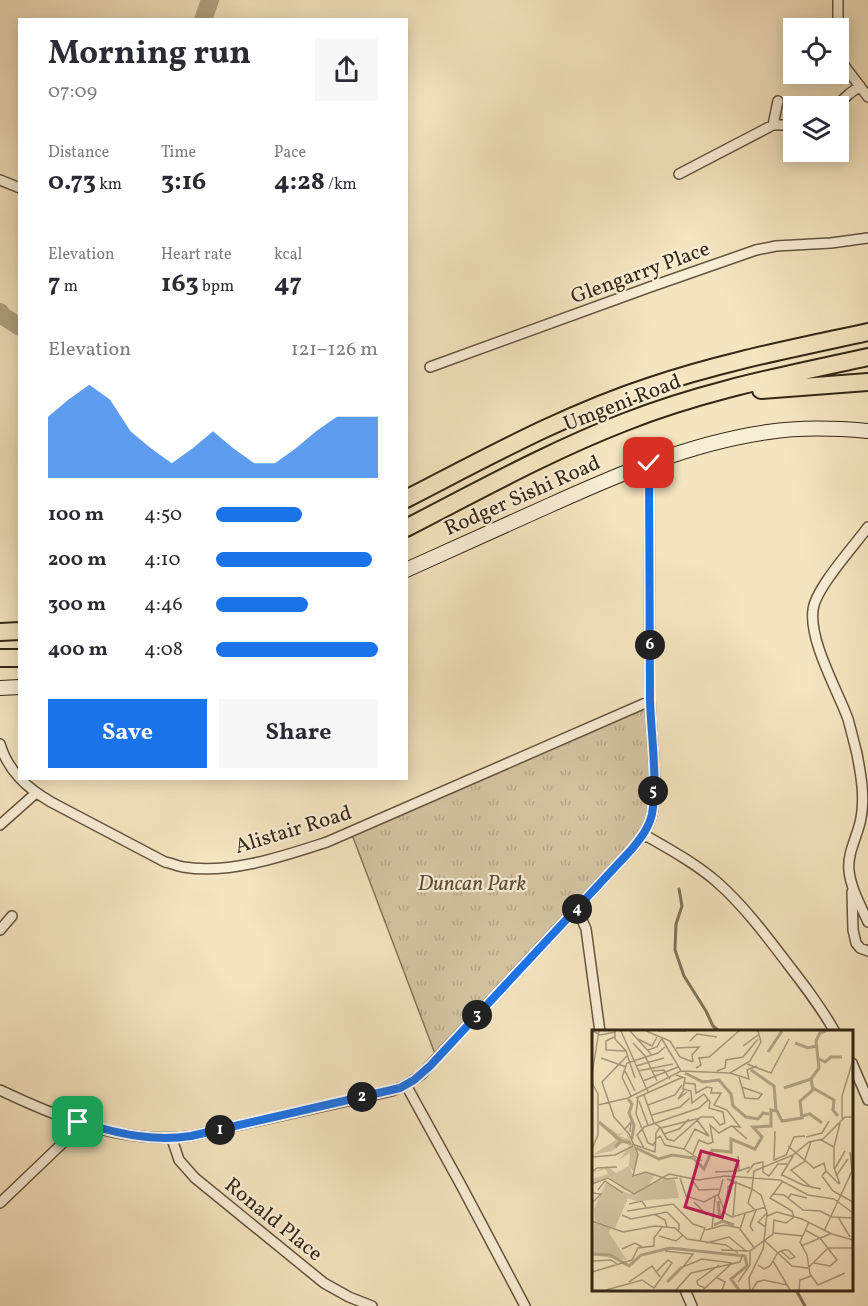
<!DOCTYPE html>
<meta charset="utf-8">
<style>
:root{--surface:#fff;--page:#f7f7f7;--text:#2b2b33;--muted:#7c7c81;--accent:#1a73e8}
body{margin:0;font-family:Vollkorn,serif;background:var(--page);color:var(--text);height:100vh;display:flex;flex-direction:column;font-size:22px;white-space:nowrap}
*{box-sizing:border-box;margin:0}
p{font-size:20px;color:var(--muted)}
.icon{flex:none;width:33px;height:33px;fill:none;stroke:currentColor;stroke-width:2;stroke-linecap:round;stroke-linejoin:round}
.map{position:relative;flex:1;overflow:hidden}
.panel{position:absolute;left:18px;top:18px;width:390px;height:762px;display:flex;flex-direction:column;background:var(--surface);border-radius:0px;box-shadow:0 3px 15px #0003}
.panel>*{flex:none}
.controls{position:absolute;left:783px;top:18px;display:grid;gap:12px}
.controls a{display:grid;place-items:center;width:66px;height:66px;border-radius:0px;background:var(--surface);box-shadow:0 3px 15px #0003;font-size:30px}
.pin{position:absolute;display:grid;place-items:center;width:51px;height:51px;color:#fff;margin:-26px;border-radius:12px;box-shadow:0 3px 9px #0006}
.km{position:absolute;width:30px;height:30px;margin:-15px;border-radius:50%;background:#222;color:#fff;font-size:16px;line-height:30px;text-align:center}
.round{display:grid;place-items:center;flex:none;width:63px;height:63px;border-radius:0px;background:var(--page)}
.head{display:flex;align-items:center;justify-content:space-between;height:102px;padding:0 30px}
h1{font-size:33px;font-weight:700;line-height:45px}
.stats{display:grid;grid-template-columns:repeat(3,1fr);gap:9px;height:102px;padding:6px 30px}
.stats div{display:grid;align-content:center}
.stats b{font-size:26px;font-weight:700}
.stats small{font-size:16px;font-weight:400}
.stats p{font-size:16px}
.chart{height:168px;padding:12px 30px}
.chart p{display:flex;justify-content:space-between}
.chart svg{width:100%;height:108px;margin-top:6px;fill:var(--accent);opacity:.7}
.cta{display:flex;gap:12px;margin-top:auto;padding:12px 30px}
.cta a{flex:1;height:69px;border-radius:0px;background:var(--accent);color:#fff;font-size:24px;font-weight:700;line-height:69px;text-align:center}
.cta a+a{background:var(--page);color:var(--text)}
ul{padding:0 30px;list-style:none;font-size:20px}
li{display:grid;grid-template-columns:96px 72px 1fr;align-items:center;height:45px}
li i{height:15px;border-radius:8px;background:var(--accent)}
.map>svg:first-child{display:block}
.park{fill:url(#park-tufts);stroke:#84765b;stroke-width:1.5}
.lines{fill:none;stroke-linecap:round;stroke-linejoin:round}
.stream{stroke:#817258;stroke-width:3}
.river{stroke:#b3a485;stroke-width:18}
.street-casing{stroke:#65563f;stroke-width:12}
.secondary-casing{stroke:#352714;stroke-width:16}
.highway-casing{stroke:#352714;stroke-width:20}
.street{stroke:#f8edd5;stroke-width:9}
.secondary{stroke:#f8edd5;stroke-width:14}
.highway{stroke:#f4e4bf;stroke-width:16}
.route-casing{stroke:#fff;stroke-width:12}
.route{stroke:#1a73e8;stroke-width:8}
.labels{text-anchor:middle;stroke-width:4.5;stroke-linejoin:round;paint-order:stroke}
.street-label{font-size:21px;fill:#352714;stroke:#f8edd5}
.park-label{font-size:21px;font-style:italic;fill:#5d4e38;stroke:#f8edd5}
.inset-river{fill:none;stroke:#b3a485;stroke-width:3}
.inset-road{fill:none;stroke:#a8987b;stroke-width:1.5}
.view{fill:#c2185b;fill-opacity:0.15;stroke:#c2185b;stroke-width:3}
.inset-edge{fill:none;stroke:#352714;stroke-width:3}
</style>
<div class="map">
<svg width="868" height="1306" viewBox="0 0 868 1306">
<defs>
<pattern id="park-tufts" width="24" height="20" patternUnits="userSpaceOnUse" patternTransform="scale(1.5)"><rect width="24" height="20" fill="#d4c4a2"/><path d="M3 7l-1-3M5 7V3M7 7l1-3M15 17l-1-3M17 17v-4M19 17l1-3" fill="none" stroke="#b7a88b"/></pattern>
</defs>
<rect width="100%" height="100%" fill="#f4e4bf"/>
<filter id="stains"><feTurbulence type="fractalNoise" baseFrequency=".00333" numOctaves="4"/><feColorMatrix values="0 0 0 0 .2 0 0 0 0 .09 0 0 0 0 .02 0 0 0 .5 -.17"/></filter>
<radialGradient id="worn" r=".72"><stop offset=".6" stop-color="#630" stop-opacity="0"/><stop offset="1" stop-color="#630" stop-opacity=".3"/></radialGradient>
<path class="park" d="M650 701 653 802 643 834 437 1059 351 832Z"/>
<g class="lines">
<path class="stream" d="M679 889 682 906 676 924 675 950 684 976 706 1011 713 1026 720 1032
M796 1290 805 1306"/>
<path class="river" d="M203 20 210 0
M0 312 3 316 20 327"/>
<g class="street-casing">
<path id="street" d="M838 28V0
M838 53 843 64 868 97
M836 106 849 94 860 86
M773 125 778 101
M679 174 773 125H794
M0 180 20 188
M430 367 650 287 756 250 776 246 831 243 868 238
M868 527C854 546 815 589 813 610 809 641 837 689 848 719 851 730 854 742 857 754 861 775 865 797 861 818 858 836 847 852 849 871 851 889 861 906 868 922
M0 744C8 771 27 788 51 802L165 862C171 863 177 866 183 867 229 875 284 856 327 842L650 701
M0 825 36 793
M643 834C669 849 695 863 717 882 744 906 765 934 787 963 804 985 821 1007 835 1032
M852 892 853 930 856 943 860 948 868 951
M577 908 586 929 600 1032
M0 930 12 916
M852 1063 868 1100
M406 1085 462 1187 525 1306
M0 1090C59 1118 124 1145 191 1136L392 1091 406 1085 422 1074 632 849C640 839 649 828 652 814 658 780 651 736 650 700 649 621 649 542 649 463
M172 1139 179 1160 195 1178 324 1283 349 1297 372 1306
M0 1203 69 1137 78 1122
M685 1290 692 1306"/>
</g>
<g class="secondary-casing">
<path id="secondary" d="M406 570C454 548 501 527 548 506 619 474 690 443 768 432 800 427 835 428 868 431
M0 688 20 687"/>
</g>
<g class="highway-casing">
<path id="highway" d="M761 390 868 382
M406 499C486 458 565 414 651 386 722 362 795 348 868 332
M406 528C478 491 550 451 625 422 703 391 786 375 868 357
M0 632 20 631
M0 658H20"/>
</g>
<use href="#street" class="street"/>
<use href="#secondary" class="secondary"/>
<use href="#highway" class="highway"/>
</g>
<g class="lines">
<g class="route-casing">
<path id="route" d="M78 1122C117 1133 150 1142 191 1136L400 1088 414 1080 430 1066 632 849C640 839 649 828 652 814 658 780 651 735 650 700 649 621 649 542 649 463"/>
</g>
<use href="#route" class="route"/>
</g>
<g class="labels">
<g class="street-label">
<text transform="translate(640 272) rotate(-20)" y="7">Glengarry Place</text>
<text transform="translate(622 402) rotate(-21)" y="7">Umgeni Road</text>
<text transform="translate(522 495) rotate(-24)" y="7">Rodger Sishi Road</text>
<text transform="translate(293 829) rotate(-17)" y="7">Alistair Road</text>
<text transform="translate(274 1219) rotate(39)" y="7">Ronald Place</text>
</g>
<g class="park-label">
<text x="472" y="890">Duncan Park</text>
</g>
</g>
<g transform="translate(592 1030)">
<rect width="261" height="261" fill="#f4e4bf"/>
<path d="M15 136 24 143 37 136 42 147 53 142 63 145 54 159 43 163 32 160 17 147 0 153V149L16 144 13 139 0 143Z" fill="#d4c4a2"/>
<path d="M7 91 26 104 32 102 27 106 36 109 34 101 46 126 41 141 37 136 38 123 27 130 38 116 32 112 20 121 0 125 24 110Z" fill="#d4c4a2"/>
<path d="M72 149 83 150 87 168 43 171 36 168 23 198 3 191 2 179 14 152 37 164ZM2 192 19 198 17 203 35 230 0 225Z" fill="#d4c4a2"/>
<path class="inset-river" d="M203 13 216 18 224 16M176 22 190 1M227 29 233 32 239 27H250M159 40 182 56 184 80M93 43 111 52 127 50 139 64 141 76 154 87 166 89 171 83 177 84M192 58 219 49M221 58 242 70 241 80 246 86M36 69 40 74 37 83 42 95 40 109M210 86 218 84 230 93M7 92 29 111M23 117 29 111 39 113M44 118 67 129 80 125 101 128 112 139 120 120 139 122V109L163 119 170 107 161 97 179 96V80L185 81 190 91 210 88 208 71 221 60 219 49 227 38 224 11 228 3 234 1M126 171 128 189M122 195 131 191 142 195M0 224 18 225 37 236 49 225 78 218 153 226 155 236 139 249 147 260M75 252 90 237"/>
<path class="inset-road" d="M1 1 8 5 23 2M23 1V9L34 21 43 48M29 1 56 62M38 1 59 24M54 1 78 11 88 27 101 32M66 1H95M22 7 14 11V20L33 21M46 9 60 16 65 7M70 9 89 41M98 11 105 4 125 7M41 13 53 26 65 51M151 16 166 5M84 18 107 17 100 25 101 32M56 20 65 17 70 8M35 26 10 52 22 87 37 104 46 124 41 146 54 142 75 149 86 148M9 28 34 37M155 34 179 43 197 9M44 36 72 28M104 38 109 35 107 28 117 27 147 1M33 41 43 61M46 41 81 34M61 41 72 40 78 49M125 41 133 38 134 30 151 27 166 9M138 43 157 49 155 40 165 36M0 44 7 1M30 47 35 33 66 23 73 17M30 47 39 66M147 47 153 68 166 69 170 64 150 57M51 51 86 37M0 53 6 64V105L0 119M93 53 103 54 104 63 115 57 120 58 119 63H129L122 75 135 80 148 97 139 96 127 103 118 95 121 112 116 114 107 110 101 124M92 60 86 69 95 62M52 65 62 93 68 97M46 67 44 84 56 113 61 115 64 111M44 68 91 47M47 71 56 95M6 75 36 68 89 41 138 43 158 31 169 12 166 1M56 75 83 65 90 55M60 85 88 77 98 68M250 89V66L261 30M140 96 155 109M68 97 75 109 82 111 109 87H121L128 95 133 93 131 82 117 78 118 72 112 64 100 73 99 61 91 59 93 48 84 45M69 98 108 88M33 99 39 92 38 102M183 101 182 130 194 125 202 107 213 106M72 104 87 99 97 89M214 107 230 103 237 91M64 109 68 106 73 115 92 119 110 131M229 110 242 117V138L248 154M219 112 212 132 199 140 220 158M40 114 63 122 64 103 68 97M196 116 222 138 232 133 234 141 230 146M242 117 248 93M52 118 45 105 52 97 107 78 116 70M92 119 103 99 117 106 105 90M146 126 147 141 158 137M0 127 23 125 41 116M242 140 253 121M234 141 247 154M0 142 5 138 25 137M123 142 147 141M155 143 162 134 171 132V142L177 146 186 134H195M190 145 211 155 229 159M189 146 201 126M230 146 241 161M244 146 256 129M88 148 94 166 112 172 127 164 131 149M135 149 160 159 156 173 163 180M100 150 107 160 128 159M191 151 178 168 200 181 202 187M0 154 16 148 42 164 77 144 107 150 133 146 188 150 216 165 242 169 261 183M6 160 13 151 31 163M241 161 261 172M0 163 9 164 0 173M181 164 192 165 211 180 228 181 240 187M126 165 134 184 140 187 174 177M196 168 199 164 215 168M102 172 115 185M135 172 136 157 144 152M37 174 50 171 54 177M35 181 81 174 101 194 113 198 108 211M62 184 73 190 75 197M153 184 148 199 163 219M30 185 39 189 75 182 87 194V200M175 186 185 182 210 189 240 204 261 210M141 187 144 151M240 187 261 188M246 187 258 207M0 191 31 202 63 196 83 198 95 209 134 215 146 223M217 192 208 212 215 225 218 244 226 255 253 243M174 197 166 192 175 183M120 198 123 167M114 200 132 195 148 198M213 200 228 208 245 230 238 236 222 233M161 201 158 196 164 180M232 201 260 141 258 122M182 203 211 206M67 206 84 211 91 205M173 211 200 236 216 238M114 213 137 207 154 221M209 216 238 204M30 219 43 213 50 217M129 220 158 221 181 204 182 190 194 193 202 187M171 220 175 183 169 165 160 159 162 141 201 125 217 112 231 109 253 87H261M73 221 101 224 91 237 110 229 140 233M186 223 189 221 192 220H196L203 227 198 229 189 221M0 231 19 230 25 234M181 231 198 260M166 235 172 239 178 236 186 222M216 238 236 218H261M0 242 40 230 46 218 62 216V208L71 196M124 247 133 252 130 260M37 252 60 236 68 247M146 252 158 235V222M62 258 80 233 76 230 64 242M113 258 106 255 105 251 127 235M14 260 50 250 62 258M84 260 99 243 148 232 151 224M111 260 139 234M158 260 157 248 172 217M160 260 165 252 172 250 195 255M207 260 208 250 219 246"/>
<path class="view" d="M109 121 146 131 130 188 93 177Z"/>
<rect width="261" height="261" class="inset-edge"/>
</g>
<rect width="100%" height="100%" filter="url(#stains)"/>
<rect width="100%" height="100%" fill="url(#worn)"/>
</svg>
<div class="controls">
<a><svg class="icon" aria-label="locate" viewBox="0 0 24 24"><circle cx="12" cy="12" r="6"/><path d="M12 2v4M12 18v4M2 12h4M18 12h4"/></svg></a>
<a><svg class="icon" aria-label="layers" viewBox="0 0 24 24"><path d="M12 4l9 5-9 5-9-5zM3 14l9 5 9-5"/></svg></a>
</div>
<div class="pin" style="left:78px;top:1122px;background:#1e9e55"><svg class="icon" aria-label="arrive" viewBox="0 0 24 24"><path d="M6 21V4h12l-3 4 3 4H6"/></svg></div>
<div class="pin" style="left:649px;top:463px;background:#d93025"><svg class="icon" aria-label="check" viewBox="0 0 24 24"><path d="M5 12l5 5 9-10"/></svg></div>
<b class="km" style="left:220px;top:1130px">1</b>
<b class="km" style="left:362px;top:1097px">2</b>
<b class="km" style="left:477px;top:1015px">3</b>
<b class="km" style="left:577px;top:909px">4</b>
<b class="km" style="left:653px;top:791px">5</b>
<b class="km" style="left:650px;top:645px">6</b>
<section class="panel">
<div class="head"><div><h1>Morning run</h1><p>07:09</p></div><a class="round"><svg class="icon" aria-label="share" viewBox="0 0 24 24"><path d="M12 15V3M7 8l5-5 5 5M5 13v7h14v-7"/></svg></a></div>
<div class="stats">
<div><p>Distance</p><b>0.73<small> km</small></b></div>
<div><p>Time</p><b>3:16</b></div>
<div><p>Pace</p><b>4:28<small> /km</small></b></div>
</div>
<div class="stats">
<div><p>Elevation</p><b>7<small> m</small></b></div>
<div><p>Heart rate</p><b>163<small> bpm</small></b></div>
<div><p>kcal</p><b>47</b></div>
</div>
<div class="chart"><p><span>Elevation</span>121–126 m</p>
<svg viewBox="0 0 160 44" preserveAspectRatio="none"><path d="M0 44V19L10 12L20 6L30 12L40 25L50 32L60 38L70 32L80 25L90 32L100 38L110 38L120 32L130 25L140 19L150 19L160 19V44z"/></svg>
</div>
<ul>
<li><b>100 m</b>4:50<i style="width:53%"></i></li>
<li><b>200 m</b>4:10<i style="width:96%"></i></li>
<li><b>300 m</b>4:46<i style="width:57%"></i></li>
<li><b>400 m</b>4:08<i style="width:100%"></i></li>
</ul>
<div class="cta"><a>Save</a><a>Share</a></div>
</section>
</div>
